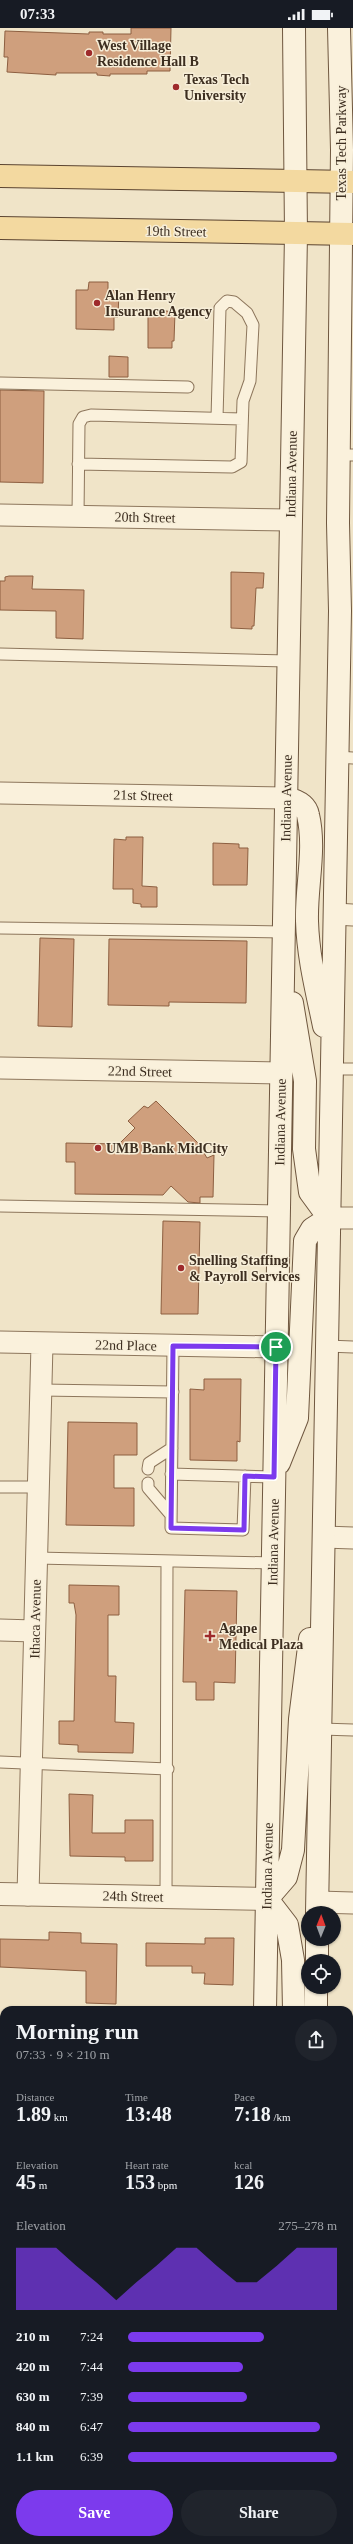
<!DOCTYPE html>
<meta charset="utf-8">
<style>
:root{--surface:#171b24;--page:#20242c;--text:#f1f3f6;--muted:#9ea1a6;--accent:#7c3aed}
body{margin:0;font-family:"Times New Roman",serif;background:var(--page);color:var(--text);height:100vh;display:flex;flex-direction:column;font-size:15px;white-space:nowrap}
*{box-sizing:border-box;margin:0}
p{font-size:13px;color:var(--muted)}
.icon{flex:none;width:22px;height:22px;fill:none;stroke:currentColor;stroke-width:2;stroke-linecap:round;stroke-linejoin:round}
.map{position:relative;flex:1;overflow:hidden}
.sheet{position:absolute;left:0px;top:1978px;width:353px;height:538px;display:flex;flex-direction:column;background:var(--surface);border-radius:12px 12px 0 0;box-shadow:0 1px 3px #0004}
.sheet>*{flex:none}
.needle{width:26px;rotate:1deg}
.tools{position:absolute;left:301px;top:1878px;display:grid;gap:8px}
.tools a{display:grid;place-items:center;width:40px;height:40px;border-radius:50%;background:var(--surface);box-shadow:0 1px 3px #0004;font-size:20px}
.pin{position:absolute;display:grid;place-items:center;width:34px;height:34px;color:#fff;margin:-17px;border:2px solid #fff;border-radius:50%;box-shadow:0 1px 4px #0007}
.round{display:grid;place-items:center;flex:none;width:42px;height:42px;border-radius:21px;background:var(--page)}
.head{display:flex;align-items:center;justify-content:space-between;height:68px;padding:0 16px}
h1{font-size:22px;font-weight:700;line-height:30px}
.stats{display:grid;grid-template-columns:repeat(3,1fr);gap:6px;height:68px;padding:4px 16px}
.stats div{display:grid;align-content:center}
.stats b{font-size:20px;font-weight:700}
.stats small{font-size:11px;font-weight:400}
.stats p{font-size:11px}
.chart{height:112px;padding:8px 16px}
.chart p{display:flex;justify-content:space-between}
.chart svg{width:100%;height:72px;margin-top:4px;fill:var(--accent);opacity:.7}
.primary-button{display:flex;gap:8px;margin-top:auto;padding:8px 16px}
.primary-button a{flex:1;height:46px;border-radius:24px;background:var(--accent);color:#fff;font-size:16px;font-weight:700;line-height:46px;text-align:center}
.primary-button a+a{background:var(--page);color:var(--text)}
ul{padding:0 16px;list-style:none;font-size:13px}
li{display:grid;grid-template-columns:64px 48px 1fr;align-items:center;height:30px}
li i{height:10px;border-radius:5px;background:var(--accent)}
.status{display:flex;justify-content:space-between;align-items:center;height:28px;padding:0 20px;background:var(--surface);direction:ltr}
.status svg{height:11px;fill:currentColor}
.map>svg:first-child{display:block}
.building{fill:#cf9f7d;stroke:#8d5f41}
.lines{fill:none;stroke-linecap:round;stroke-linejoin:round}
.service-casing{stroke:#8d765c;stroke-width:13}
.minor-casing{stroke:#8d765c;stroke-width:23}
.tertiary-casing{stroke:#8d765c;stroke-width:24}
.secondary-casing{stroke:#6f573f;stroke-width:24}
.primary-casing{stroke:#5b4430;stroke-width:24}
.service{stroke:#faf1dc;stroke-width:11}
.minor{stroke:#faf1dc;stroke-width:21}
.tertiary{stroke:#faf1dc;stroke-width:22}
.secondary{stroke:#faf1dc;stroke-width:22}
.primary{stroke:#f3d9a0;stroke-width:22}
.route-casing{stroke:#fff;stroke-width:8}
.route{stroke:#7c3aed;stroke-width:5}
.poi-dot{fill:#9e2a2b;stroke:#f7eed8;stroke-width:1.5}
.labels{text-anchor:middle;stroke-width:3;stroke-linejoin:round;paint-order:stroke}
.poi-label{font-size:14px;font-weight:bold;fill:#3d2e20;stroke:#f7eed8;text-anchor:start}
.street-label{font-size:14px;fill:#3d2e20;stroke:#f7eed8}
</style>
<div class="status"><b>07:33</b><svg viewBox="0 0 49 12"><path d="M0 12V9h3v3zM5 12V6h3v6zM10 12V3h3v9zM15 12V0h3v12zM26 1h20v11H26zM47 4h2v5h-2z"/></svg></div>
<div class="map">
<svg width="353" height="2516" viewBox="0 0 353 2516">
<rect width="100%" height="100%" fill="#f0e4c8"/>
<path class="building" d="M131 0H171L170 43H147V46H110V48L97 47V45H56V47L7 44 8 29H4L5 3 89 6V4H103V6H131Z
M89 254H108V262L119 263 118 289H114V302L76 301V262H88Z
M148 281 175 284 174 313H172V320H148Z
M109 328 128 329V349H109Z
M0 362 44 363 43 455 0 454Z
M231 544 264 545 263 560H256L254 598H252V601L231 600Z
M33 548 32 561 84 562 83 611 56 610V583L0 582V553H5V549L9 548Z
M126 809H143L142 858 157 859V879H141V876L133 875V861H113L114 811 126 812Z
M213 815 239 816V820H248L247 857H213Z
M40 910 74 911 72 999 38 998Z
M109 911 247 913 246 975 169 974V978L108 977Z
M156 1073 198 1115 207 1130 214 1127 213 1169H200V1175L188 1174 171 1158 163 1167 75 1166V1134H66V1115L119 1116 135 1100 128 1093 144 1078 148 1080Z
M163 1193 200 1194 198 1286H161Z
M204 1351H241L240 1414 237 1413V1433L190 1432V1361L204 1362Z
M68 1394 137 1395V1427H114V1460H134V1498L66 1497Z
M69 1557 119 1558V1587H108V1648H116L115 1694 134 1695 133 1725 78 1724V1717L59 1716V1693H74L76 1587 74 1575H69Z
M185 1562 237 1563 235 1655 214 1654V1672H196V1654H183Z
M69 1766 93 1767 92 1805H125V1792H153V1833H125V1829L70 1828Z
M49 1904 81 1905V1915L117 1916 116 1976 86 1975V1943L0 1939V1911L49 1912Z
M205 1910H234L233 1957 204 1956 205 1945H192V1938H146V1915L205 1916Z"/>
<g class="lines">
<g class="service-casing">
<path id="service" d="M0 355 188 359
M338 427H353
M78 436 232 439 241 434 243 373 250 353 253 297 247 285 234 274 227 273 220 280 217 390
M78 488 79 396 83 389 91 387 242 391
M0 626 288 633
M337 729 353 730
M0 900 283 904
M332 1041H353
M0 1178 278 1183
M173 1318 171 1500 243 1502 245 1448
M327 1318 353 1319
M41 1362 173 1364
M148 1441 149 1435 172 1420
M171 1446 274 1449
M148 1455V1460L171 1487
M0 1459H38
M36 1530 272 1535
M321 1701 353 1702
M0 1734 168 1741
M166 1869 167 1533
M0 2000H4
M349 2000H353
M0 2266H4
M349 2275H353"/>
</g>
<g class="minor-casing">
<path id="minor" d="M0 487 290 492
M0 765 286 770
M335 886 353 887
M0 1040 281 1045
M329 1190H353
M0 1314 276 1319
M324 1509 353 1510
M0 1602 34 1603
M28 1867 42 1316
M318 1874 353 1875
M0 2133H4
M349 2140H353
M0 2400H4"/>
</g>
<g class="tertiary-casing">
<path id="tertiary" d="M0 1866 267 1871
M349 2405 353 2406"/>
</g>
<g class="secondary-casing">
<path id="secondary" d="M286 770C295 772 306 776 308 787 316 821 306 858 307 893 308 929 317 964 324 998
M292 975 305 1053 304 1121 310 1164 329 1190
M279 1435 297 1390 305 1213 312 1201 329 1190
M317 1885 340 583 338 495 342 122 339 0
M317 1933V1911
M265 1982 296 206 294 0
M294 1982 293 1932 287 1897 267 1871 286 1849 293 1822 300 1691 310 1611
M316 1982V1959
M256 2516V2512
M307 2516V2512"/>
</g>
<g class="primary-casing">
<path id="primary" d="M0 148 353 154
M0 200 353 206"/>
</g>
<use href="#service" class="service"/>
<use href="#minor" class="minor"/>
<use href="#tertiary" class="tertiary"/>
<use href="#secondary" class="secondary"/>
<use href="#primary" class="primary"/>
</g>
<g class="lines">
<g class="route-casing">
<path id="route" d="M173 1318 276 1319 274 1449 245 1448 244 1502 171 1500Z"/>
</g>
<use href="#route" class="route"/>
</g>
<g class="poi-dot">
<circle cx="89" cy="25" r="4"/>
<circle cx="176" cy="59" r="4"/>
<circle cx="97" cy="275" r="4"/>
<circle cx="98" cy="1120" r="4"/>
<circle cx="181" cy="1240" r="4"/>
<path d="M208 1602h4v4h4v4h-4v4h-4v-4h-4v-4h4z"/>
</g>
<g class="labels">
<g class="poi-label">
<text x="97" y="22">West Village<tspan x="97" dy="16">Residence Hall B</tspan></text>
<text x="184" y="56">Texas Tech<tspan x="184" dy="16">University</tspan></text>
<text x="105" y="272">Alan Henry<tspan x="105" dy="16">Insurance Agency</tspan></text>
<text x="106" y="1125">UMB Bank MidCity</text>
<text x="189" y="1237">Snelling Staffing<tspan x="189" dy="16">&amp; Payroll Services</tspan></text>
<text x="219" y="1605">Agape<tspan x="219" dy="16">Medical Plaza</tspan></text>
</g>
<g class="street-label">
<text transform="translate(341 115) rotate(-90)" y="5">Texas Tech Parkway</text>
<text transform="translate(176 203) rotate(1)" y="5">19th Street</text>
<text transform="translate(291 446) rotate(-89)" y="5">Indiana Avenue</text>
<text transform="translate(145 489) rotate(1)" y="5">20th Street</text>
<text transform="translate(143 767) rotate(1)" y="5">21st Street</text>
<text transform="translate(286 770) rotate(-89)" y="5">Indiana Avenue</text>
<text transform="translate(140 1043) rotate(1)" y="5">22nd Street</text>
<text transform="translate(280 1094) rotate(-89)" y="5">Indiana Avenue</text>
<text transform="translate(126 1317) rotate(1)" y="5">22nd Place</text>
<text transform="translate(273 1514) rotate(-89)" y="5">Indiana Avenue</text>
<text transform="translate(35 1591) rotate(-89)" y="5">Ithaca Avenue</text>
<text transform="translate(267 1838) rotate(-89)" y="5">Indiana Avenue</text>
<text transform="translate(133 1868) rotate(1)" y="5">24th Street</text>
</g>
</g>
</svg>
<div class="tools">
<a><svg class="needle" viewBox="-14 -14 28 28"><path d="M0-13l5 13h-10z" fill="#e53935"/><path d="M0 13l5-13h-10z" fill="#9ea1a6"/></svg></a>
<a><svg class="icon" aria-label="locate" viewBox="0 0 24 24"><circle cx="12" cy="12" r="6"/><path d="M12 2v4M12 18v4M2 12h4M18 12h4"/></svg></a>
</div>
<div class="pin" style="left:276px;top:1319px;background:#1e9e55"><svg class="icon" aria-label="arrive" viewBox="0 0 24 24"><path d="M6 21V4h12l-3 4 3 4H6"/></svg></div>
<section class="sheet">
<div class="head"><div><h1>Morning run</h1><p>07:33 · 9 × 210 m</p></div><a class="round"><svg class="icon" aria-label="share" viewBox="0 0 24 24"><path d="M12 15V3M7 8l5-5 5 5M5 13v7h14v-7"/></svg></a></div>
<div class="stats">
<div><p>Distance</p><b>1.89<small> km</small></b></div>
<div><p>Time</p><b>13:48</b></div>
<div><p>Pace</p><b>7:18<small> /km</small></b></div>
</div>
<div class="stats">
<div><p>Elevation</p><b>45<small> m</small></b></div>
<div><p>Heart rate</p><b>153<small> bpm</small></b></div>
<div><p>kcal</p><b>126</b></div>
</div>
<div class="chart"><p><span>Elevation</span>275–278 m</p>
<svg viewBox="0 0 160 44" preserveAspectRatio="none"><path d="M0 44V6L10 6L20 6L30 17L40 27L50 38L60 27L70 17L80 6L90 6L100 17L110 27L120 27L130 17L140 6L150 6L160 6V44z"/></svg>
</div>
<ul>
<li><b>210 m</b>7:24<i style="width:65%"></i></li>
<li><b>420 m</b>7:44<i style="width:55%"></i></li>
<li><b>630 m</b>7:39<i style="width:57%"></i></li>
<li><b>840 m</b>6:47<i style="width:92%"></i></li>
<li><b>1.1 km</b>6:39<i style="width:100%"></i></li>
</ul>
<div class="primary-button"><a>Save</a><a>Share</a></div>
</section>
</div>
